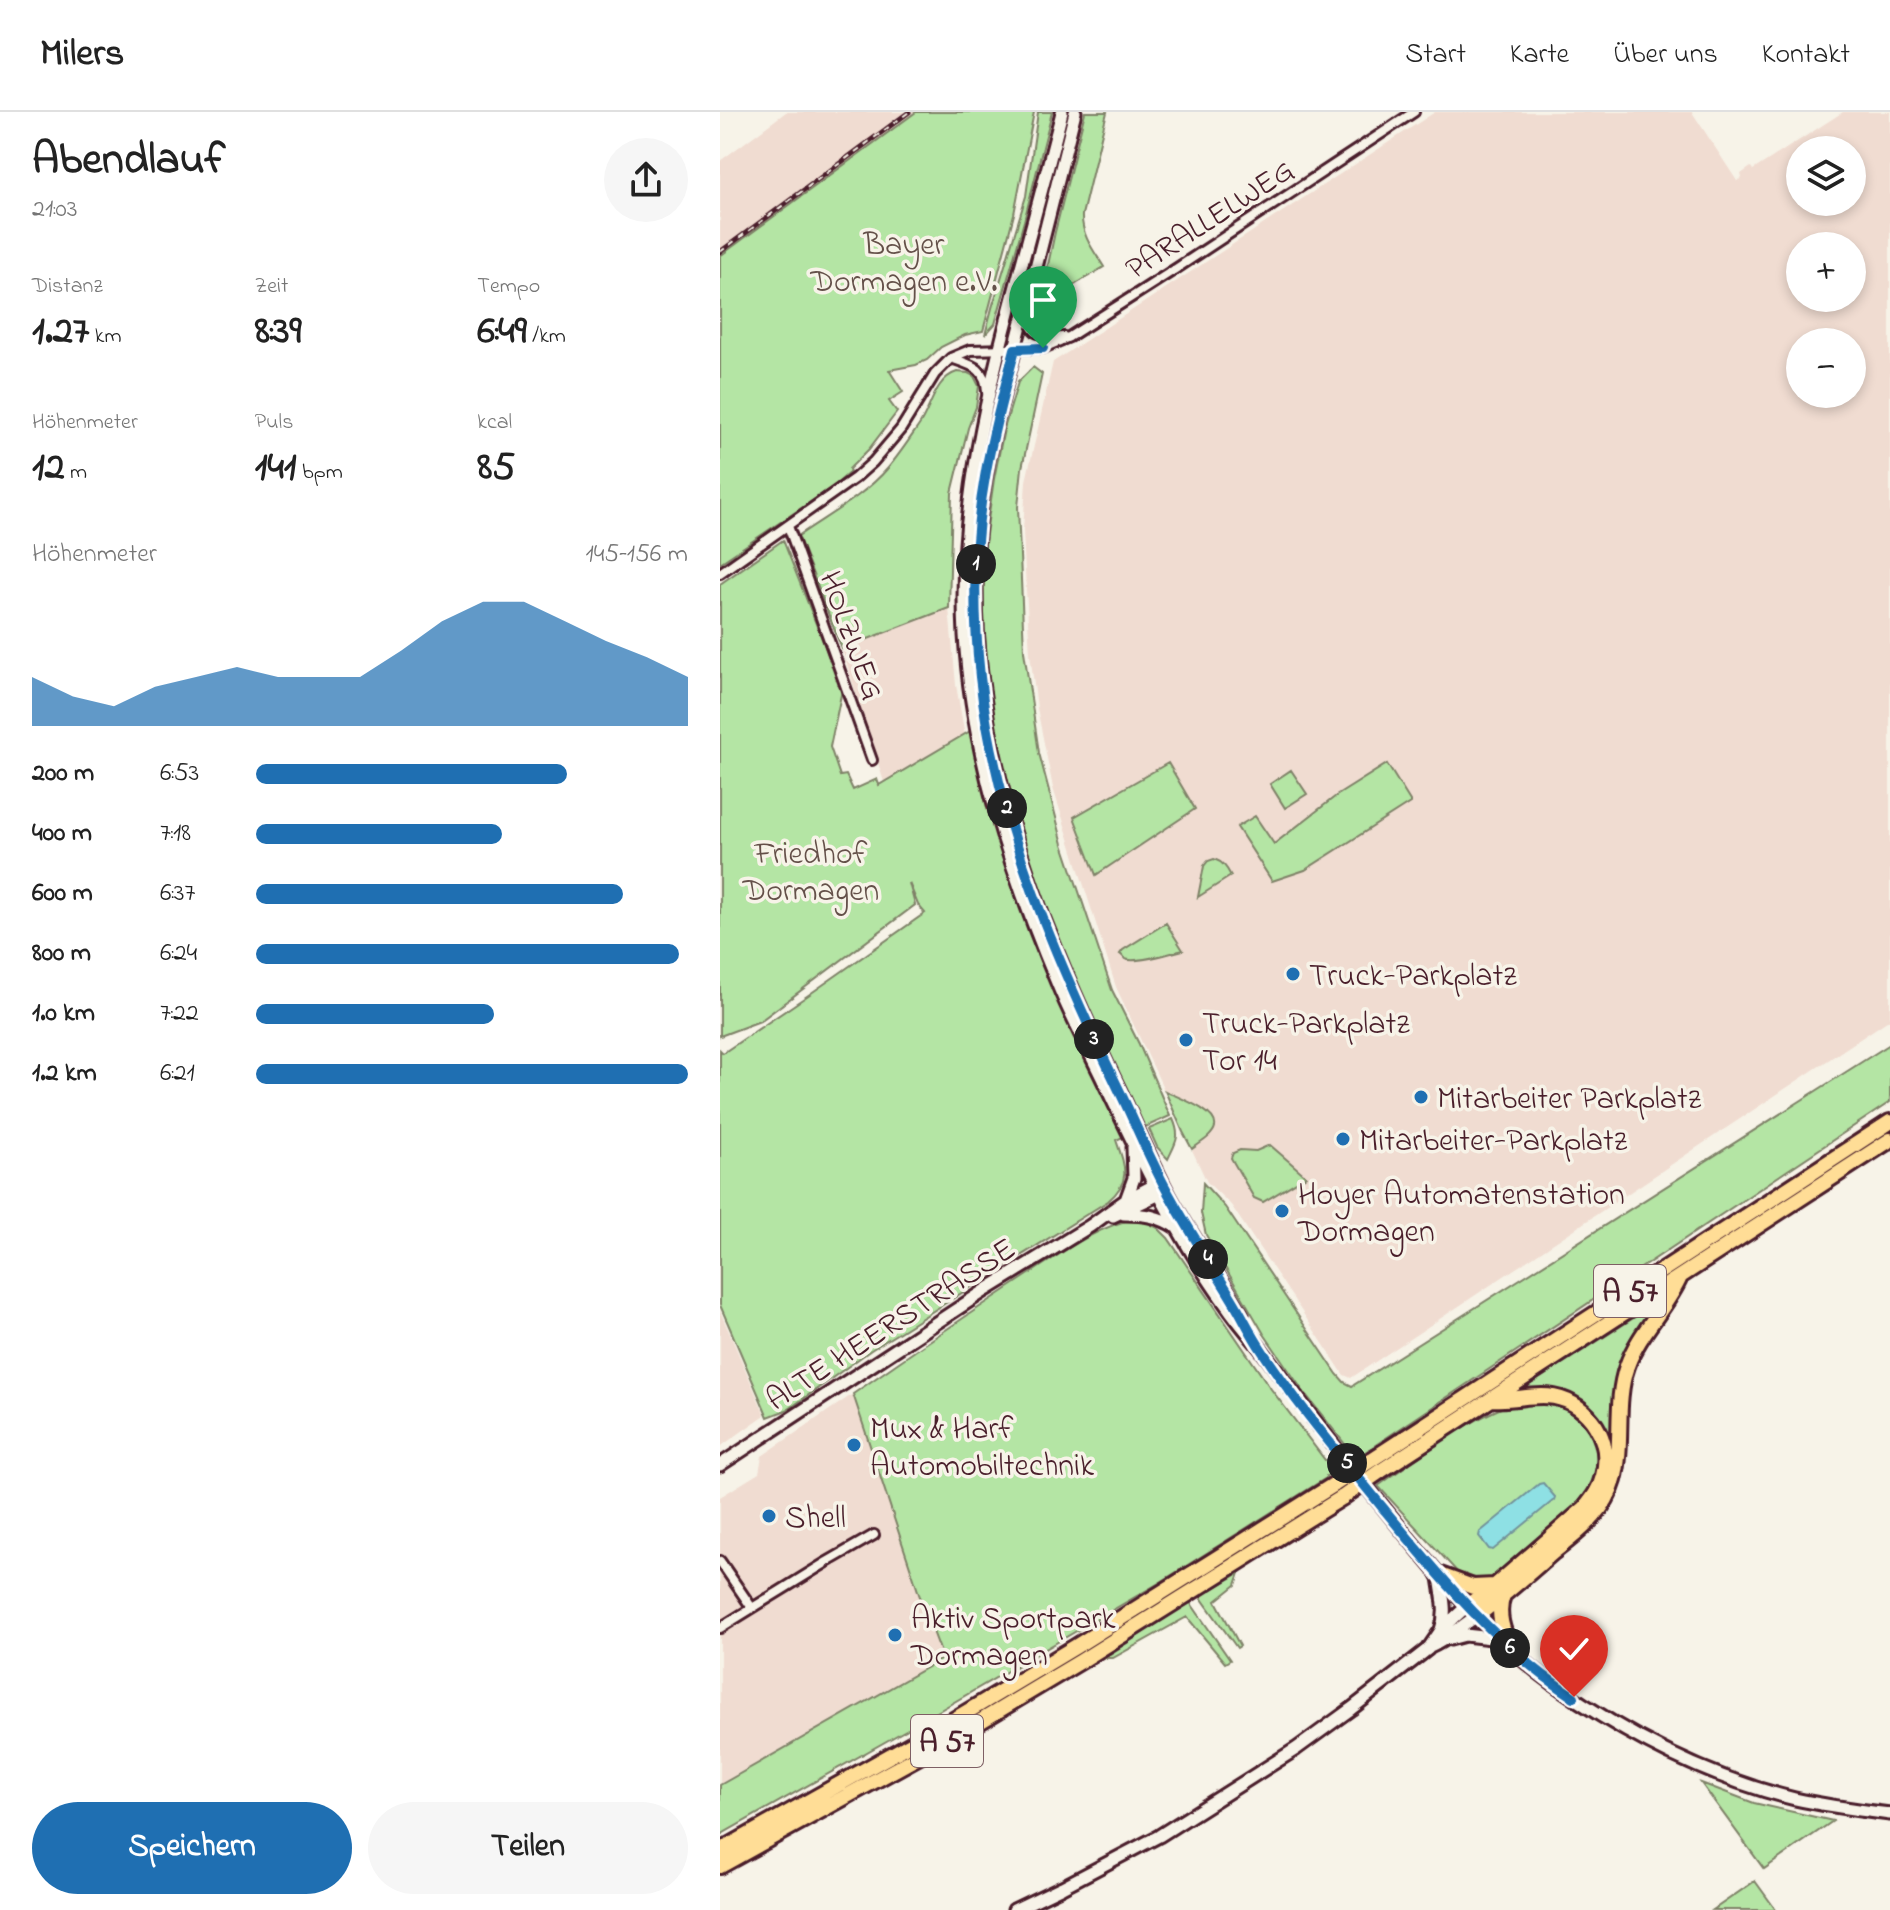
<!DOCTYPE html>
<html lang="de">
<meta charset="utf-8">
<style>
:root{--surface:#fff;--page:#f6f6f6;--text:#222;--muted:#767676;--line:#e0e0e0;--accent:#1f6fb2}
body{margin:0;font-family:"Indie Flower",sans-serif;background:var(--page);color:var(--text);height:100vh;display:flex;flex-direction:column;font-size:30px;white-space:nowrap}
*{box-sizing:border-box;margin:0}
p{font-size:26px;color:var(--muted)}
.icon{flex:none;width:44px;height:44px;fill:none;stroke:currentColor;stroke-width:2;stroke-linecap:round;stroke-linejoin:round}
.map{position:relative;flex:1;overflow:hidden}
.sheet{display:flex;flex-direction:column;background:var(--surface);width:720px}
.sheet>*{flex:none}
.buttons{position:absolute;left:1066px;top:24px;display:grid;gap:16px}
.buttons a{display:grid;place-items:center;width:80px;height:80px;border-radius:50%;background:var(--surface);box-shadow:0 4px 12px #0003;font-size:40px}
.pin{position:absolute;display:grid;place-items:center;width:68px;height:68px;color:#fff;margin:-82px -34px;border-radius:50% 50% 50% 0;rotate:-45deg;box-shadow:0 0 8px #0007}
.pin .icon{rotate:45deg}
.km{position:absolute;width:40px;height:40px;margin:-20px;border-radius:50%;background:#222;color:#fff;font-size:22px;line-height:40px;text-align:center}
.round{display:grid;place-items:center;flex:none;width:84px;height:84px;border-radius:42px;background:var(--page)}
.summary{display:flex;align-items:center;justify-content:space-between;height:136px;padding:0 32px}
h1{font-size:44px;font-weight:700;line-height:60px}
.stats{display:grid;grid-template-columns:repeat(3,1fr);gap:12px;height:136px;padding:8px 32px}
.stats div{display:grid;align-content:center}
.stats b{font-size:40px;font-weight:700}
.stats small{font-size:22px;font-weight:400}
.stats p{font-size:22px}
.chart{height:224px;padding:16px 32px}
.chart p{display:flex;justify-content:space-between}
.chart svg{width:100%;height:144px;margin-top:8px;fill:var(--accent);opacity:.7}
.primary-button{display:flex;gap:16px;margin-top:auto;padding:16px 32px}
.primary-button a{flex:1;height:92px;border-radius:48px;background:var(--accent);color:#fff;font-size:32px;font-weight:700;line-height:92px;text-align:center}
.primary-button a+a{background:var(--page);color:var(--text)}
ul{padding:0 32px;list-style:none;font-size:26px}
li{display:grid;grid-template-columns:128px 96px 1fr;align-items:center;height:60px}
li i{height:20px;border-radius:10px;background:var(--accent)}
header{display:flex;align-items:center;gap:48px;box-sizing:border-box;height:112px;padding:0 40px;background:var(--surface);border-bottom:2px solid var(--line)}
header strong{font-size:38px}
nav{display:flex;gap:44px;margin-inline-start:auto;font-size:28px}
main{display:flex;flex:1;min-height:0}
.map>svg:first-child{display:block}
.built{fill:#f0dcd1;fill-rule:evenodd}
.green{fill:#b4e5a4;stroke:#7f8268;stroke-width:2}
.water{fill:#8ee0e4;stroke:#73939a;stroke-width:2}
.lines{fill:none;stroke-linecap:round;stroke-linejoin:round}
.street-casing{stroke:#4a1f2b;stroke-width:14}
.secondary-casing{stroke:#4a1f2b;stroke-width:17}
.highway-casing{stroke:#4a1f2b;stroke-width:20}
.street{stroke:#f7f3e8;stroke-width:8}
.secondary{stroke:#f7f3e8;stroke-width:11}
.highway{stroke:#ffdd96;stroke-width:14}
.rail-casing{stroke:#4a1f2b;stroke-width:5}
.rail{stroke:#f7f3e8;stroke-width:2;stroke-dasharray:6;stroke-linecap:butt}
.highway-bridge-casing{stroke:#4a1f2b;stroke-width:20;stroke-linecap:butt}
.highway-bridge{stroke:#ffdd96;stroke-width:14}
.route-casing{stroke:#fff;stroke-width:16}
.route{stroke:#1f6fb2;stroke-width:10}
.poi-dot{fill:#1f6fb2;stroke:#f7f3e8;stroke-width:3}
.labels{text-anchor:middle;stroke-width:7;stroke-linejoin:round;paint-order:stroke}
.shield{fill:#f7f3e8;stroke:#7e5f64;stroke-width:2}
.shield-label{font-size:30px;font-weight:bold;fill:#4a1f2b}
.street-label{font-size:32px;fill:#4a1f2b;stroke:#f7f3e8}
.park-label{font-size:32px;fill:#645049;stroke:#f7f3e8}
.poi-label{font-size:32px;fill:#4a1f2b;stroke:#f7f3e8;text-anchor:start}
</style>
<header>
<strong>Milers</strong>
<nav><a>Start</a><a>Karte</a><a>Über uns</a><a>Kontakt</a></nav>
</header>
<main>
<section class="sheet">
<div class="summary"><div><h1>Abendlauf</h1><p>21:03</p></div><a class="round"><svg class="icon" aria-label="share" viewBox="0 0 24 24"><path d="M12 15V3M7 8l5-5 5 5M5 13v7h14v-7"/></svg></a></div>
<div class="stats">
<div><p>Distanz</p><b>1.27<small> km</small></b></div>
<div><p>Zeit</p><b>8:39</b></div>
<div><p>Tempo</p><b>6:49<small> /km</small></b></div>
</div>
<div class="stats">
<div><p>Höhenmeter</p><b>12<small> m</small></b></div>
<div><p>Puls</p><b>141<small> bpm</small></b></div>
<div><p>kcal</p><b>85</b></div>
</div>
<div class="chart"><p><span>Höhenmeter</span>145–156 m</p>
<svg viewBox="0 0 160 44" preserveAspectRatio="none"><path d="M0 44V29L10 35L20 38L30 32L40 29L50 26L60 29L70 29L80 29L90 21L100 12L110 6L120 6L130 12L140 18L150 23L160 29V44z"/></svg>
</div>
<ul>
<li><b>200 m</b>6:53<i style="width:72%"></i></li>
<li><b>400 m</b>7:18<i style="width:57%"></i></li>
<li><b>600 m</b>6:37<i style="width:85%"></i></li>
<li><b>800 m</b>6:24<i style="width:98%"></i></li>
<li><b>1.0 km</b>7:22<i style="width:55%"></i></li>
<li><b>1.2 km</b>6:21<i style="width:100%"></i></li>
</ul>
<div class="primary-button"><a>Speichern</a><a>Teilen</a></div>
</section>
<div class="map">
<svg width="1170" height="1798" viewBox="0 0 1170 1798">
<rect width="100%" height="100%" fill="#f7f3e8"/>
<filter id="ink" filterUnits="userSpaceOnUse"><feTurbulence type="fractalNoise" baseFrequency=".0125" numOctaves="2"/><feDisplacementMap in="SourceGraphic" scale="16" xChannelSelector="R" yChannelSelector="G"/><feConvolveMatrix kernelMatrix="1 2 1 2 8 2 1 2 1" color-interpolation-filters="sRGB"/></filter>
<g filter="url(#ink)">
<path class="built" d="M66 0H196L0 144V49Z
M715 0H972L1017 69 1022 66 1021 62 1031 55 1033 58 1123 0H1170V907L631 1266 624 1263 511 1093 487 1070 396 875 333 676 317 596 310 541 306 477 303 419 306 369 333 250ZM1080 38H1132V90H1080ZM1080 134H1132V186H1080ZM1080 230H1132V282H1080Z
M229 496 236 573 245 624 164 670 122 537Z
M0 1199 45 1303 0 1335Z
M133 1282 199 1482 223 1546 0 1673V1385L39 1361 42 1344Z"/>
<path class="green" d="M196 0H314L294 102 263 219 245 223 221 235 207 248 196 253 169 258 183 280 169 289 177 300 149 337 129 357 130 360 114 374 0 451V144Z
M318 0H332L304 109 275 212 265 223 272 196 306 84Z
M365 0H387L362 103C361 123 374 139 384 155L338 183 331 192 325 212 317 205 335 120Z
M313 255 322 262 302 356 298 395 304 539 319 641 343 732 392 878 419 932 450 1004 396 1028C405 1054 412 1069 388 1089L151 1238 69 1297 48 1305 0 1193V938L3 941 87 884 205 801 198 793 189 771 195 793 40 909 0 924V472L63 428 122 578 110 635 120 664 126 663 133 678 157 667 159 673 272 606 264 526 263 443 274 367 284 317 298 270Z
M237 260 248 261 254 264 259 274 256 295 248 316 232 381 229 496 122 537 78 424C108 403 144 384 168 356 179 343 189 328 198 315 211 298 214 267 237 260Z
M448 651 475 697 376 763 354 705Z
M667 652 690 689V691L585 758 552 769 517 715 535 704 554 732 616 684Z
M571 658 587 682 565 696 550 672Z
M494 747C503 750 507 756 511 764L478 785 484 754 488 749Z
M446 811 463 838C451 841 415 852 405 847 403 845 402 843 400 842L403 838Z
M1170 932V990L636 1346 583 1279 544 1222 486 1123 481 1101 483 1071 505 1095 617 1262 624 1270 632 1274Z
M445 979C457 985 498 999 495 1015 493 1024 480 1031 472 1037L463 1020Z
M453 1007C461 1025 456 1030 448 1047L437 1035 429 1017Z
M550 1033 586 1064 543 1090 534 1086 511 1046 513 1041 520 1038 536 1039Z
M418 1106H427L428 1111 438 1116 448 1126 551 1277 614 1360 606 1364V1366L439 1471 186 1618 0 1723V1673L223 1546 199 1482 133 1282C190 1242 247 1203 305 1165 340 1142 376 1114 418 1106Z
M943 1187 910 1233 892 1354 887 1366 865 1295 794 1283Z
M808 1287 849 1293 877 1323 880 1364 860 1394 774 1464C761 1472 753 1469 740 1463L658 1374C702 1343 756 1300 808 1287Z
M520 1461 516 1473 496 1489 520 1534 517 1536 480 1484Z
M470 1490 510 1548 505 1551 467 1505 393 1546H384Z
M981 1671 1034 1691 1113 1709 1044 1757Z
M1035 1769 1056 1798H993Z"/>
<path class="water" d="M823 1371 835 1385 834 1388 773 1438 769 1437 759 1424 760 1420 819 1372Z"/>
<g class="lines">
<g class="street-casing">
<path id="street" d="M306 199C311 223 321 226 344 225
M231 246C251 253 266 255 267 280
M68 414 152 648
M0 461 135 366 153 350 181 317 215 262 231 246 250 238 323 236 349 225 457 156 694 0
M0 1449 32 1496
M0 1516 107 1450 154 1423"/>
</g>
<g class="secondary-casing">
<path id="secondary" d="M342 0C329 52 315 103 301 155 268 278 238 394 245 523 252 644 291 762 338 873 354 912 375 950 393 989 427 1059 461 1131 507 1194 517 1209 529 1222 540 1236 577 1285 612 1333 651 1380 707 1449 762 1521 835 1573 907 1624 989 1666 1075 1687 1106 1694 1138 1698 1170 1702
M355 0C337 72 319 145 300 217 284 280 265 345 259 410 240 614 312 799 400 979 416 1013 431 1049 449 1083 471 1124 499 1163 522 1203
M406 1088 414 1066 413 1035
M404 1102C424 1102 439 1104 456 1115
M393 1104 446 1079
M0 1353 266 1178 370 1114 406 1088 438 1071
M720 1464C722 1483 728 1499 721 1518
M730 1527 745 1523 780 1527
M708 1536C729 1527 738 1516 757 1504
M294 1798 342 1775 439 1724 576 1637 631 1597 708 1537 721 1518 747 1494"/>
</g>
<g class="highway-casing">
<path id="highway" d="M651 1348 1170 1010
M659 1360 1170 1028
M720 1463 753 1475 775 1474
M783 1483C776 1502 783 1519 790 1536
M747 1494 775 1474 865 1396C873 1386 880 1377 883 1364 893 1329 870 1292 834 1285 813 1281 794 1289 773 1287
M757 1504C783 1484 807 1463 832 1441 846 1430 861 1419 873 1405 882 1395 890 1382 894 1368 904 1331 894 1291 907 1254 919 1220 946 1197 960 1165
M0 1739 230 1610 355 1535 615 1372
M0 1754 236 1624 361 1549 623 1385"/>
</g>
<use href="#street" class="street"/>
<use href="#secondary" class="secondary"/>
<use href="#highway" class="highway"/>
<g class="rail-casing">
<path id="rail" d="M0 140 189 0"/>
</g>
<use href="#rail" class="rail"/>
<g class="highway-bridge-casing">
<path id="highway-bridge" d="M615 1372 651 1348
M623 1385 659 1360"/>
</g>
<use href="#highway-bridge" class="highway-bridge"/>
</g>
</g>
<g class="lines" filter="url(#ink)">
<g class="route-casing">
<path id="route" d="M323 236 295 237C284 280 272 322 265 365 253 431 253 499 260 565 276 711 337 850 400 980 417 1015 431 1051 450 1084 470 1120 493 1155 514 1190 523 1205 531 1222 541 1237 577 1293 621 1344 663 1396 720 1465 778 1536 854 1585"/>
</g>
<use href="#route" class="route"/>
</g>
<g class="poi-dot">
<circle cx="573" cy="862" r="8"/>
<circle cx="466" cy="928" r="8"/>
<circle cx="701" cy="985" r="8"/>
<circle cx="623" cy="1027" r="8"/>
<circle cx="562" cy="1099" r="8"/>
<circle cx="134" cy="1333" r="8"/>
<circle cx="49" cy="1404" r="8"/>
<circle cx="175" cy="1523" r="8"/>
</g>
<g class="labels">
<g class="shield">
<rect x="874" y="1153" width="72" height="52" rx="6"/>
<rect x="191" y="1603" width="72" height="52" rx="6"/>
</g>
<g class="shield-label">
<text x="910" y="1189">A 57</text>
<text x="227" y="1639">A 57</text>
</g>
<g class="street-label">
<text transform="translate(489 106) rotate(-33)" y="11">PARALLELWEG</text>
<text transform="translate(133 523) rotate(70)" y="11">HOLZWEG</text>
<text transform="translate(170 1211) rotate(-33)" y="11">ALTE HEERSTRASSE</text>
</g>
<g class="park-label">
<text x="184" y="142">Bayer<tspan x="184" dy="37">Dormagen e.V.</tspan></text>
<text x="91" y="751">Friedhof<tspan x="91" dy="37">Dormagen</tspan></text>
</g>
<g class="poi-label">
<text x="589" y="873">Truck-Parkplatz</text>
<text x="482" y="921">Truck-Parkplatz<tspan x="482" dy="37">Tor 14</tspan></text>
<text x="717" y="996">Mitarbeiter Parkplatz</text>
<text x="639" y="1038">Mitarbeiter-Parkplatz</text>
<text x="578" y="1092">Hoyer Automatenstation<tspan x="578" dy="37">Dormagen</tspan></text>
<text x="150" y="1326">Mux &amp; Harf<tspan x="150" dy="37">Automobiltechnik</tspan></text>
<text x="65" y="1415">Shell</text>
<text x="191" y="1516">Aktiv Sportpark<tspan x="191" dy="37">Dormagen</tspan></text>
</g>
</g>
</svg>
<div class="buttons">
<a><svg class="icon" aria-label="layers" viewBox="0 0 24 24"><path d="M12 4l9 5-9 5-9-5zM3 14l9 5 9-5"/></svg></a>
<a>+</a>
<a>−</a>
</div>
<div class="pin" style="left:323px;top:236px;background:#1e9e55"><svg class="icon" aria-label="arrive" viewBox="0 0 24 24"><path d="M6 21V4h12l-3 4 3 4H6"/></svg></div>
<div class="pin" style="left:854px;top:1585px;background:#d93025"><svg class="icon" aria-label="check" viewBox="0 0 24 24"><path d="M5 12l5 5 9-10"/></svg></div>
<b class="km" style="left:256px;top:452px">1</b>
<b class="km" style="left:287px;top:696px">2</b>
<b class="km" style="left:374px;top:927px">3</b>
<b class="km" style="left:488px;top:1147px">4</b>
<b class="km" style="left:627px;top:1351px">5</b>
<b class="km" style="left:790px;top:1536px">6</b>
</div>
</main>
